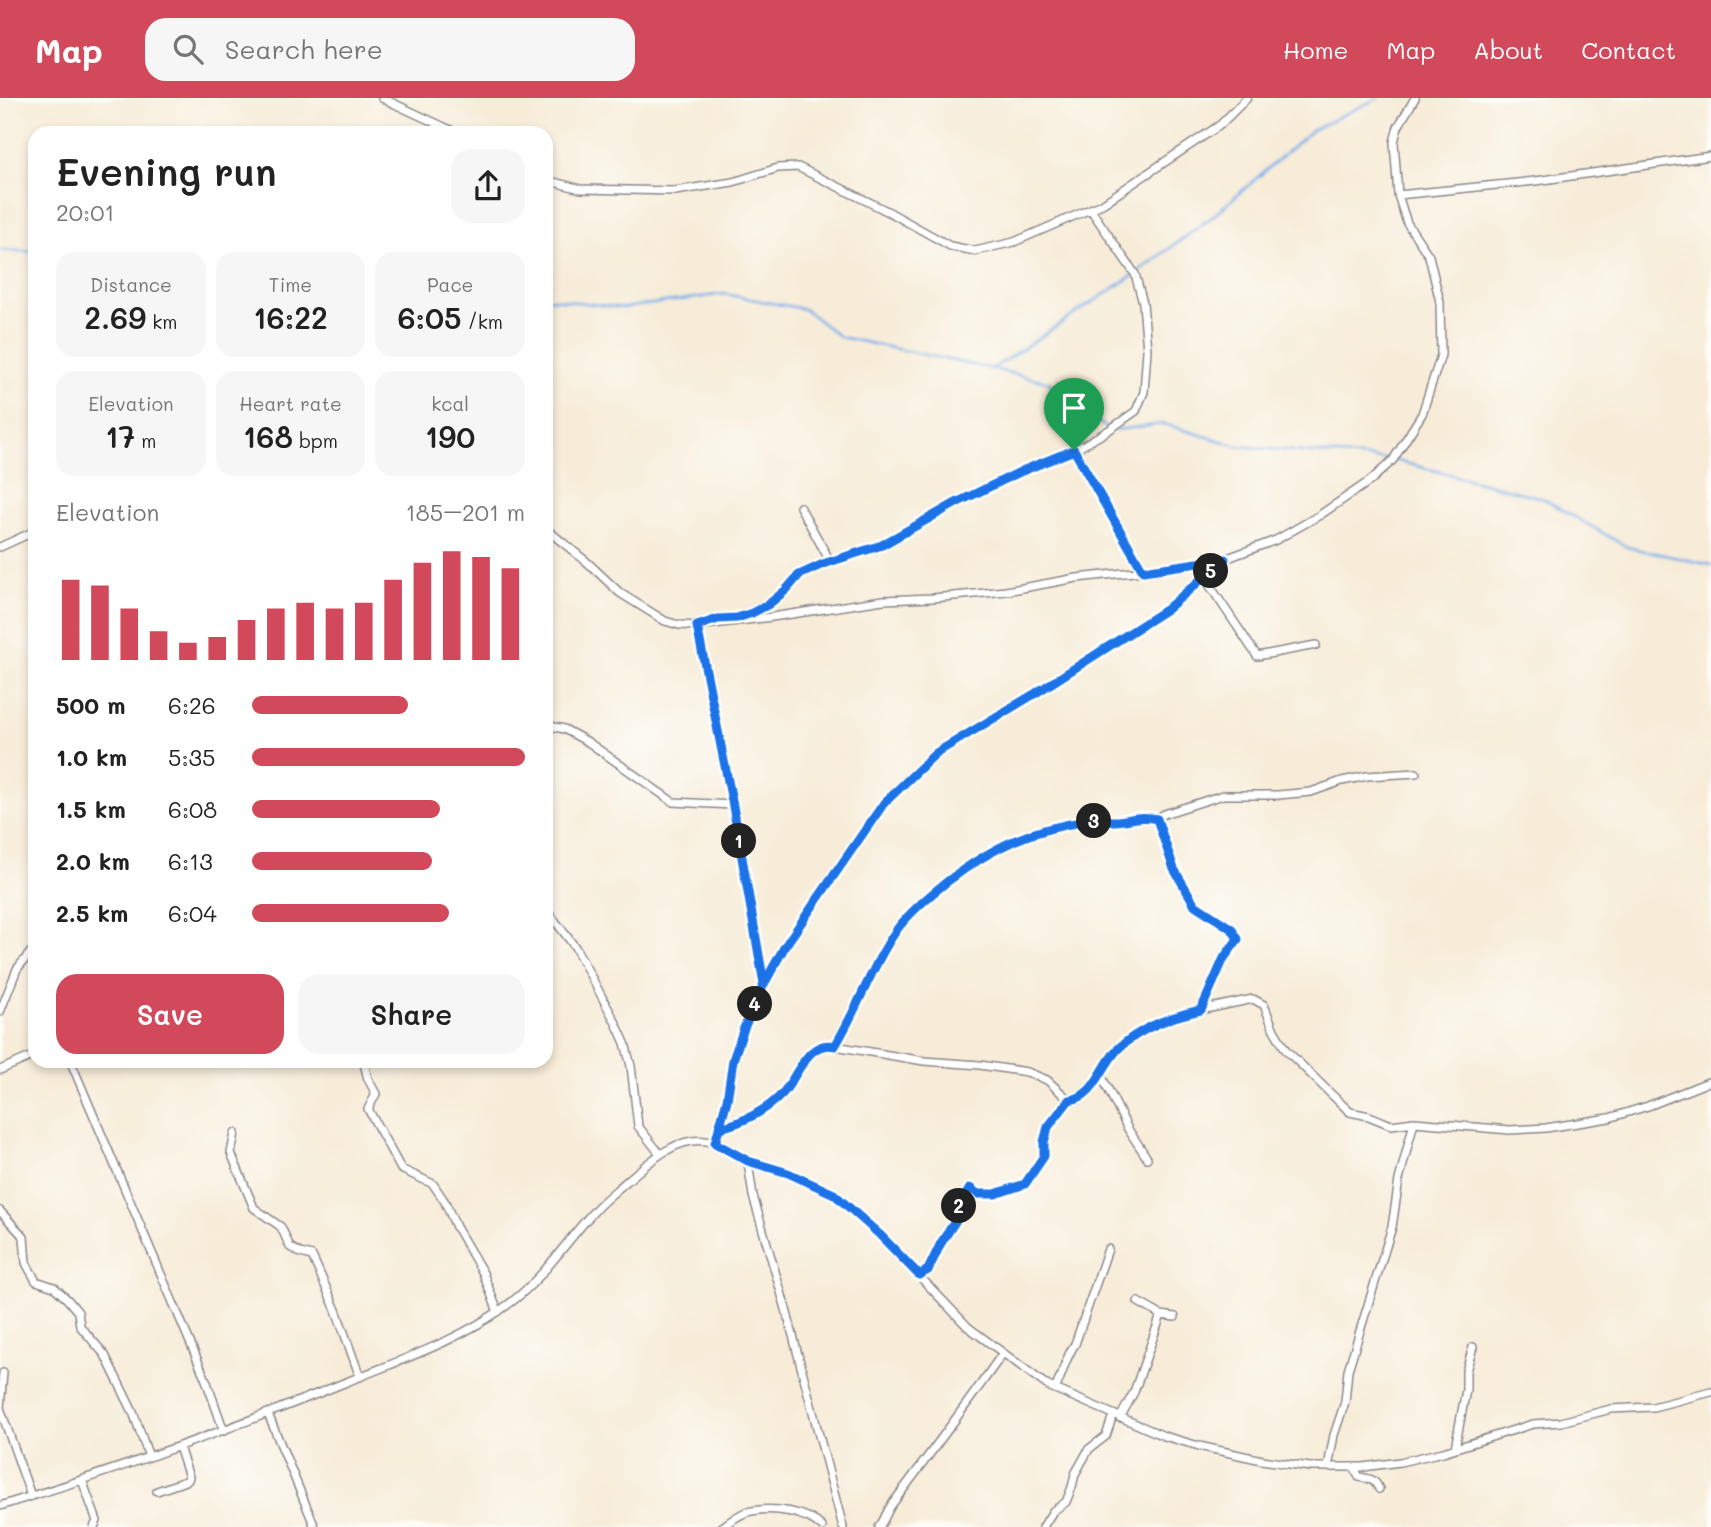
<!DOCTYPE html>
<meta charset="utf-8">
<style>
:root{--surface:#fff;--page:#f6f6f6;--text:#222;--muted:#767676;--accent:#d1495b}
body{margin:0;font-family:Mali,sans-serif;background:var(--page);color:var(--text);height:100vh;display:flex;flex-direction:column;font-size:26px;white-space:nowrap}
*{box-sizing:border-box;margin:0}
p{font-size:23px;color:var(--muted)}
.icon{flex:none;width:38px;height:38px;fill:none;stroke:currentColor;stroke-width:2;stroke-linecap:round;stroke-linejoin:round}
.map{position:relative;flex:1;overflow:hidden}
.side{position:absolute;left:28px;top:28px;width:525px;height:942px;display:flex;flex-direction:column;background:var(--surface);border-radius:21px;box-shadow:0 4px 10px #0003}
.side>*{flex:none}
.pin{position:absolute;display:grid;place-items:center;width:60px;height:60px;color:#fff;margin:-72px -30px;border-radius:50% 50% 50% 0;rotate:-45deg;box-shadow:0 0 7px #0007}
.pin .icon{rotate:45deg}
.km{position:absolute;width:35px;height:35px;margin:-18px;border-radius:50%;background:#222;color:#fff;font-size:19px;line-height:35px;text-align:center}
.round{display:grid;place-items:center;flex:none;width:74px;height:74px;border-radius:21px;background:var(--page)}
.headline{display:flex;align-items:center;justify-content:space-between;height:119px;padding:0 28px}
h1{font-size:38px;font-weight:600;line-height:52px}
.figures{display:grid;grid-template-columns:repeat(3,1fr);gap:10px;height:119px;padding:7px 28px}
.figures div{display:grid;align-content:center;border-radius:18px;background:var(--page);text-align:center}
.figures b{font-size:30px;font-weight:600}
.figures small{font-size:19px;font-weight:400}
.figures p{font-size:19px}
.chart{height:196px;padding:14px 28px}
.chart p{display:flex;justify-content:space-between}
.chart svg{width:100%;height:126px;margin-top:7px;stroke:var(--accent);stroke-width:6}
.button{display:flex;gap:14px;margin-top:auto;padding:14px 28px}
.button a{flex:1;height:80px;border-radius:21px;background:var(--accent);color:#fff;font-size:28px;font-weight:600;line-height:80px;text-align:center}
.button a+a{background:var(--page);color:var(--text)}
ul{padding:0 28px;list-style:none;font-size:23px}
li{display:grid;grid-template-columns:112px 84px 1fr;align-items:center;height:52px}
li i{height:18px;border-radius:9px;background:var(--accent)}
header{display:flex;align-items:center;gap:42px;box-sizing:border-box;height:98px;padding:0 35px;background:var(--accent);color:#fff}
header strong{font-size:33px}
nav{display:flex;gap:38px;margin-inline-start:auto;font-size:24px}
.search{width:490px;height:63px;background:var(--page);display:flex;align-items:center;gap:18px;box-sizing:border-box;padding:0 24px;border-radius:21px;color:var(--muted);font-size:26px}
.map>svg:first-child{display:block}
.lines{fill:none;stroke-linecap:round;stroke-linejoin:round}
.stream{stroke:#7eb1eb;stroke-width:2.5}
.street-casing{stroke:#8c878a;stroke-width:10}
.street{stroke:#fff;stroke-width:7}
.route-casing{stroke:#fff;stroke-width:14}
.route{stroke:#1a73e8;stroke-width:9}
</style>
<header>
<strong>Map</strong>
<div class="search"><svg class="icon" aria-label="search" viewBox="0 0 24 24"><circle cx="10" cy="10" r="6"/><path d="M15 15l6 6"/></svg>Search here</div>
<nav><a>Home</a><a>Map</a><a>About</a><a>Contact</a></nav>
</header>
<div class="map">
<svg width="1711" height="1429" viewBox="0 0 1711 1429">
<rect width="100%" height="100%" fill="#fdfcf7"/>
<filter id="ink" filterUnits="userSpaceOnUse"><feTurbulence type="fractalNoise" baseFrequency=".0143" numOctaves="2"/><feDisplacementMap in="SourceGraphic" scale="14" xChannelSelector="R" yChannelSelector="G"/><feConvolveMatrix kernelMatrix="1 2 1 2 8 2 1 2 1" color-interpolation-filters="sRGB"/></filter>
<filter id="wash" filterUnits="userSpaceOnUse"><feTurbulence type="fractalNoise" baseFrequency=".00686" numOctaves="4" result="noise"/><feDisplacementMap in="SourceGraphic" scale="28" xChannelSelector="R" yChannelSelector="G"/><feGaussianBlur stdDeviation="1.57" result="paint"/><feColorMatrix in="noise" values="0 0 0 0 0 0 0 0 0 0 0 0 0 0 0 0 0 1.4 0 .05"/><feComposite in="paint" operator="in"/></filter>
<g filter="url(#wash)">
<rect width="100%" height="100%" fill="#f7ecd8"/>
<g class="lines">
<path class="stream" d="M0 152 35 154
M546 200 623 210 724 196 804 211 840 239 992 271 1135 176 1212 119 1312 32 1378 0
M993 271 1048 284 1109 332
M1115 332 1164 326 1238 348 1393 362 1542 400 1627 449 1711 467"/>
</g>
</g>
<g filter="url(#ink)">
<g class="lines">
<g class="street-casing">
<path id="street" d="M382 0 457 35
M546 82 581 91 675 93 733 84 778 70 798 69 891 115 950 148 975 153 1014 144 1102 106 1220 27 1247 0
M1398 97 1536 83 1711 58
M1075 352 1143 473
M800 409 830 463
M546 431 587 464 620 495 665 523 679 527 697 528 772 519 883 502 933 500 1006 493 1077 480 1143 473 1222 461
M0 449 35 433
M1204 479 1257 558 1316 547
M736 520 769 506 786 492 799 477 823 466 882 447 956 405 1022 373 1075 352 1109 332 1136 313 1144 294 1147 252 1143 205 1135 176 1091 112
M697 528 733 707 764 885
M546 627 564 631 588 644 673 704 733 707
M1157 721 1174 771 1195 807 1232 831 1238 841 1224 860 1201 912
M546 811 575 849 616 925 625 945 631 968 638 1028 660 1056
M0 914 17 871 35 849
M835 948 924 963 980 967 1027 974 1047 982 1069 1002 1078 1001 1092 989 1118 950 1130 941 1160 924 1182 916 1253 901 1264 907 1274 932 1286 952 1331 996 1350 1014 1369 1018 1391 1027 1414 1024 1510 1032 1546 1030 1609 1020 1648 1008 1711 983
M70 962 206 1282 224 1333
M363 962 368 981 376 996 368 1011 401 1071 433 1086 445 1104 456 1129 483 1175 498 1214
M0 972 35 957
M1100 975 1128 1031 1147 1060
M719 1030C742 1025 766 1013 782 996 798 979 807 941 835 948 858 910 872 867 898 830 912 812 930 797 948 783 994 748 1031 732 1088 723 1097 722 1106 723 1115 723 1132 722 1140 717 1157 721L1164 716 1223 697H1278L1311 694 1342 683 1367 678 1416 675
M235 1035 231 1055 254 1110 281 1129 290 1149 300 1155 312 1158 336 1212 360 1279
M715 1045 727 1002 733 963 744 930 764 886 785 848 823 793 884 705 905 683 936 655 1036 595 1166 511 1225 461 1276 442 1320 417 1370 383 1393 362 1422 316 1441 257 1440 204 1429 158 1407 125 1398 97 1394 44 1398 29 1415 0
M748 1064 788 1075 834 1096 880 1137 968 1229 1048 1288 1164 1338 1199 1348 1262 1362 1310 1369H1363L1400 1364 1443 1354 1533 1326 1561 1324 1611 1311 1653 1309 1711 1294
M0 1113 24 1139 26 1165 36 1183 54 1189 68 1202 78 1214 80 1228 105 1257 133 1314 149 1359
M919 1177 928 1172 941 1145 958 1119 959 1109 970 1090 978 1096H995L1025 1086 1044 1058V1044L1048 1029 1069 1002
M1138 1204 1161 1217 1175 1219
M3 1275 0 1310 31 1398
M1055 1291C1063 1276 1065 1260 1075 1246L1108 1151
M268 1316 315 1429
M1120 1320 1134 1294 1161 1217
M1455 1350 1466 1292V1273L1473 1249
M1328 1369 1334 1337 1345 1304 1348 1272 1392 1129 1399 1082 1414 1024
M1354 1369 1359 1379C1369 1381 1374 1380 1379 1391
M82 1382 97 1423 94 1429
M157 1393 188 1382 189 1379 179 1349
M0 1408C117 1372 231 1331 344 1285 400 1262 457 1244 506 1208 542 1183 566 1143 596 1111 605 1101 617 1092 627 1083 651 1062 681 1034 715 1045 727 1049 737 1057 748 1064L753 1098 786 1211 843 1429
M722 1429C731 1423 741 1414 752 1413 773 1409 806 1413 822 1429
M879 1429C885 1422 887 1412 893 1405 930 1356 967 1306 1003 1255
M1043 1429 1053 1413 1066 1404 1072 1389 1075 1376 1089 1351 1106 1338 1113 1317"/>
</g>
<use href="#street" class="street"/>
</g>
</g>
<g class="lines" filter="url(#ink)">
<g class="route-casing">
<path id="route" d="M1074 352 1022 373 956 405 882 447 823 466 799 477 786 492 769 506 752 515 737 520 718 521 697 528 733 708 764 886 744 930 733 962 727 1002 715 1045 748 1063 788 1075 834 1096 880 1137 919 1177 928 1172 941 1145 958 1119 959 1108 970 1090 978 1096H995L1025 1086 1044 1058V1044L1048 1029 1069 1002C1096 1000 1102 964 1121 948 1143 929 1172 918 1201 912L1224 860 1238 841 1232 831 1195 807 1174 771 1157 721C1139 717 1132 722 1115 723 1106 723 1097 722 1088 723 1031 731 994 748 948 783 930 797 912 812 898 830 872 867 858 910 835 948 807 941 798 979 782 996 766 1013 742 1025 719 1030L727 1002 733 962 744 930 764 886 785 848 884 705 936 655 1036 595 1167 511 1225 461 1143 473 1074 352"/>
</g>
<use href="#route" class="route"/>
</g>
</svg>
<div class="pin" style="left:1074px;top:352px;background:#1e9e55"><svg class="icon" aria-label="arrive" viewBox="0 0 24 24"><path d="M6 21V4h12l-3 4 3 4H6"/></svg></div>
<b class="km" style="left:739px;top:743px">1</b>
<b class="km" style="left:959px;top:1108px">2</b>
<b class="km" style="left:1094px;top:723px">3</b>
<b class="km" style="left:755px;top:906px">4</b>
<b class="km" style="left:1211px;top:473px">5</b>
<section class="side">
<div class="headline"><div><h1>Evening run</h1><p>20:01</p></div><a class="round"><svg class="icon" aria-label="share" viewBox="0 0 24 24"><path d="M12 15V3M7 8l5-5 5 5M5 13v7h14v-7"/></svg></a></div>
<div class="figures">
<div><p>Distance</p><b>2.69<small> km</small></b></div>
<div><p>Time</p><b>16:22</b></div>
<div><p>Pace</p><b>6:05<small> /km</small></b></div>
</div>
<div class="figures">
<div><p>Elevation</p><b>17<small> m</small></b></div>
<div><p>Heart rate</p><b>168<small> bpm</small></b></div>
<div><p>kcal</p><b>190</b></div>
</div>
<div class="chart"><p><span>Elevation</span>185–201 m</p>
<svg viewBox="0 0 160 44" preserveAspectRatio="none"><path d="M5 44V16M15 44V18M25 44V26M35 44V34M45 44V38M55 44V36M65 44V30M75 44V26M85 44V24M95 44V26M105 44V24M115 44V16M125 44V10M135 44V6M145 44V8M155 44V12"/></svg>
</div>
<ul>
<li><b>500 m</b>6:26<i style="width:57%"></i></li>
<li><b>1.0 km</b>5:35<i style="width:100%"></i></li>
<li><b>1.5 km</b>6:08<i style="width:69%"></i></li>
<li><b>2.0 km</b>6:13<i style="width:66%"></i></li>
<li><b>2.5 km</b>6:04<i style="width:72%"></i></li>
</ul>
<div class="button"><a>Save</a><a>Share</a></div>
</section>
</div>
